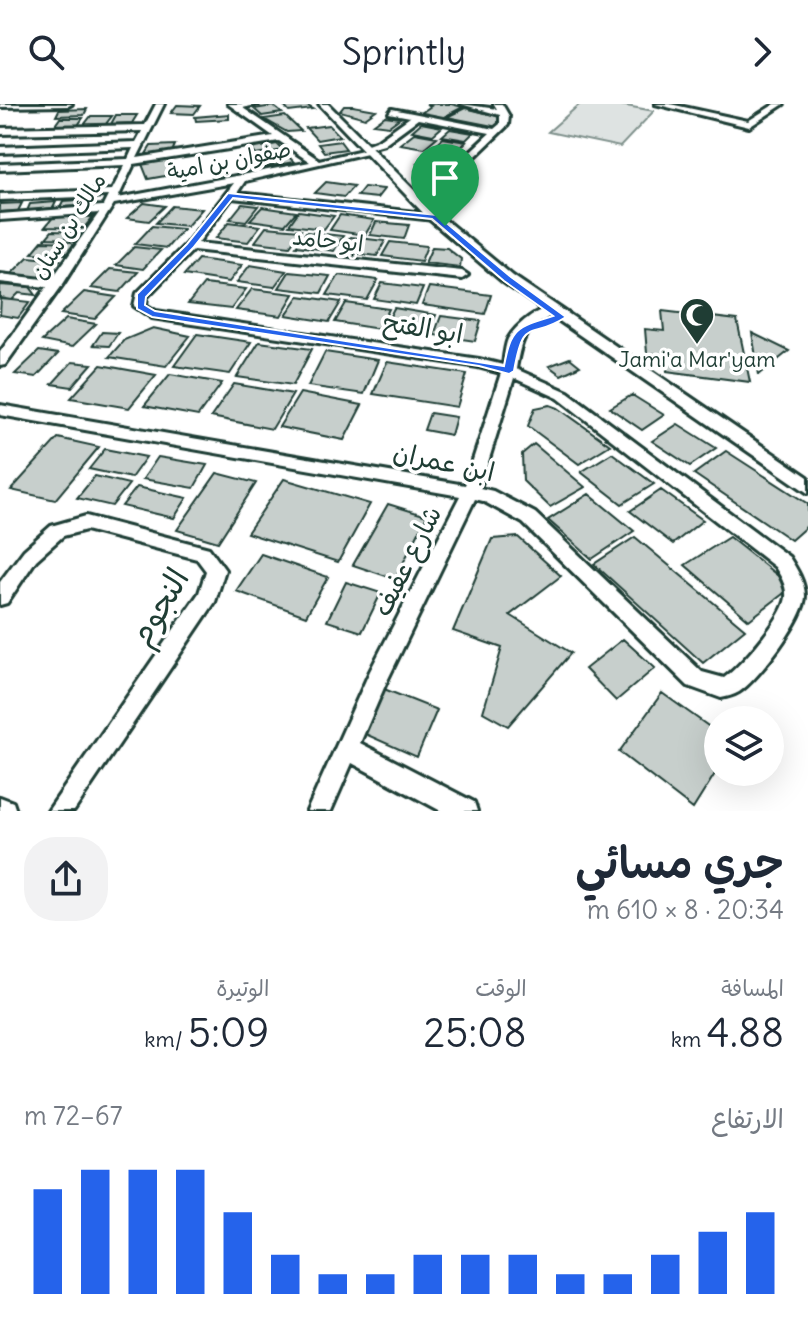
<!DOCTYPE html>
<html lang="ar">
<meta charset="utf-8">
<style>
:root{--surface:#fff;--page:#f2f2f3;--text:#1f2937;--muted:#747a83;--accent:#2563eb}
body{margin:0;font-family:Delius,"Playpen Sans Arabic",sans-serif;background:var(--page);color:var(--text);direction:rtl;height:100vh;display:flex;flex-direction:column;font-size:30px;white-space:nowrap}
*{box-sizing:border-box;margin:0}
p{font-size:26px;color:var(--muted)}
.icon{flex:none;width:44px;height:44px;fill:none;stroke:currentColor;stroke-width:2;stroke-linecap:round;stroke-linejoin:round}
.map{position:relative;height:707px;overflow:hidden;direction:ltr}
.sheet{display:flex;flex-direction:column;background:var(--surface);flex:1}
.sheet>*{flex:none}
.tools{position:absolute;left:704px;top:602px;display:grid;gap:16px}
.tools a{display:grid;place-items:center;width:80px;height:80px;border-radius:50%;background:var(--surface);box-shadow:0 8px 32px #0002;font-size:40px}
.pin{position:absolute;display:grid;place-items:center;width:68px;height:68px;color:#fff;margin:-82px -34px;border-radius:50% 50% 50% 0;rotate:-45deg;box-shadow:0 0 8px #0007}
.pin .icon{rotate:45deg}
.round{display:grid;place-items:center;flex:none;width:84px;height:84px;border-radius:32px;background:var(--page)}
.summary{display:flex;align-items:center;justify-content:space-between;height:136px;padding:0 24px}
h1{font-size:44px;font-weight:600;line-height:60px}
.metrics{display:grid;grid-template-columns:repeat(3,1fr);gap:12px;height:136px;padding:8px 24px}
.metrics div{display:grid;align-content:center}
.metrics b{font-size:40px;font-weight:600}
.metrics small{font-size:22px;font-weight:400}
.metrics p{font-size:22px}
.chart{height:224px;padding:16px 24px}
.chart p{display:flex;justify-content:space-between}
.chart svg{width:100%;height:144px;margin-top:8px;stroke:var(--accent);stroke-width:6}
header{display:flex;justify-content:space-between;align-items:center;height:104px;padding:0 24px;background:var(--surface);font-size:36px;font-weight:600}
.map>svg:first-child{display:block}
.green{fill:#dee3e2;stroke:#7e908b;stroke-width:2}
.building{fill:#c7cfcc;stroke:#1f3d34;stroke-width:2}
.lines{fill:none;stroke-linecap:round;stroke-linejoin:round}
.minor-casing{stroke:#1f3d34;stroke-width:6}
.tertiary-casing{stroke:#1f3d34;stroke-width:6}
.minor{fill:#fff;fill-rule:evenodd}
.tertiary{fill:#fff;fill-rule:evenodd}
.route{fill:#2563eb;stroke:#fff;stroke-width:2;fill-rule:evenodd}
.labels{text-anchor:middle;stroke-width:7;stroke-linejoin:round;paint-order:stroke}
.far-street-label{font-size:22px;fill:#1f3d34;stroke:#fff}
.far-poi-label{font-size:22px;fill:#1f3d34;stroke:#fff}
.street-label{font-size:26px;fill:#1f3d34;stroke:#fff}
.near-street-label{font-size:32px;fill:#1f3d34;stroke:#fff}
</style>
<header><svg class="icon" aria-label="forward" viewBox="0 0 24 24"><path d="M9 5l7 7-7 7"/></svg>Sprintly<svg class="icon" aria-label="search" viewBox="0 0 24 24"><circle cx="10" cy="10" r="6"/><path d="M15 15l6 6"/></svg></header>
<div class="map">
<svg width="808" height="707" viewBox="0 0 808 707">
<rect width="100%" height="100%" fill="#fff"/>
<filter id="ink" filterUnits="userSpaceOnUse"><feTurbulence type="fractalNoise" baseFrequency=".0125" numOctaves="2"/><feDisplacementMap in="SourceGraphic" scale="16" xChannelSelector="R" yChannelSelector="G"/><feConvolveMatrix kernelMatrix="1 2 1 2 8 2 1 2 1" color-interpolation-filters="sRGB"/></filter>
<g filter="url(#ink)">
<path class="green" d="M580 0H615L654 7 620 43 548 28Z"/>
<path class="building" d="M304 0 313 5 289 8 283 1Z
M426 0H451L463 3 442 14 421 9 431 2Z
M177 1 200 2 194 10 171 9Z
M273 2 282 9 262 12 254 5Z
M344 2H353L376 6 365 14 340 7Z
M465 4 502 13 498 23 447 13Z
M87 5 84 11 56 12 59 6Z
M229 10V15L196 17 195 13Z
M116 11H137L132 19 111 20Z
M91 12H112L105 21H84Z
M285 12 301 27 287 28 264 15Z
M385 12 400 14 389 22 374 20Z
M60 14H83L78 21H55Z
M421 19 442 23 433 31 412 27Z
M329 21 340 32 317 36 306 24Z
M450 25 473 29 466 36 442 32Z
M414 29 437 33 424 44 400 40Z
M443 34 466 38 455 50 431 45Z
M340 37 346 45 324 48 318 40Z
M277 40 283 46 256 51 251 45Z
M175 41 171 50H146L151 42Z
M285 49 294 58 265 63 257 54Z
M428 49 454 54 444 64 417 59Z
M168 56 176 70 148 75 142 60Z
M326 78 354 82 344 93 315 89Z
M364 83 384 85 377 94 357 92Z
M95 95 92 102 60 103 63 97Z
M56 98 53 104 27 107 30 100Z
M22 99 18 107 0 108V100Z
M144 99 165 102 149 117 127 114Z
M242 100 258 102 246 117 230 115Z
M172 102 202 105 187 122 156 119Z
M262 103 296 108 285 121 250 116Z
M299 107 334 112 324 125 289 121Z
M340 111 374 116 365 131 330 126Z
M54 112 93 113 84 124 45 123Z
M229 118 260 122 248 138 216 134Z
M376 118 409 121 404 135 370 131Z
M152 122 183 125 167 144 135 140Z
M266 123 301 126 290 142 255 138Z
M52 127 81 128 76 135 46 134Z
M306 128 343 132 334 147 296 142Z
M350 133 385 137 377 152 341 148Z
M42 137 75 138 66 150 32 149Z
M390 138 427 142 421 157 382 152Z
M134 143 161 146 143 165 116 161Z
M432 143 447 144 461 155 460 163 425 159Z
M28 153 60 156 42 175 9 172Z
M198 155 242 161 229 178 184 171Z
M250 161 286 167 274 183 237 178Z
M110 165 138 168 120 188 91 184Z
M289 168 330 172 321 189 279 184Z
M339 171 378 176 367 196 327 191Z
M382 179 423 184 416 201 374 195Z
M204 180 246 185 231 205 188 200Z
M0 181 30 183 36 191 19 189 12 196 0 195Z
M429 183 491 191 485 210 422 201Z
M252 185 294 190 281 212 236 206Z
M84 188 116 193 95 215 61 210Z
M299 192 341 198 329 218 286 211Z
M1 194 12 196 30 198 18 214 0 211Z
M346 199 389 205 379 225 335 218Z
M394 204 436 211 428 231 384 224Z
M662 207 737 216 750 278 667 267 666 251 647 249 645 225 664 227Z
M441 212 481 217 475 237 434 231Z
M66 215 96 220 72 243 42 237Z
M153 224 190 232 166 262 109 253 124 236Z
M102 228 118 229 109 242 93 241Z
M752 229 789 247 759 271Z
M197 230 251 238 230 270 174 262Z
M259 238 312 245 293 281 237 273Z
M39 247 58 250 36 273 15 270Z
M325 248 378 256 364 290 308 282Z
M570 254 580 262 561 271 549 262Z
M72 258 92 260 72 283 52 280Z
M387 258 467 270 457 303 373 290Z
M101 261 156 271 129 304 71 294Z
M170 270 222 279 198 312 144 302Z
M234 280 293 290 272 325 211 313Z
M300 289 362 301 344 336 279 323Z
M632 291 664 311 642 326 610 304Z
M550 301 558 304 610 341 579 360 528 322 535 304Z
M430 309 456 313 451 331 424 326Z
M678 320 716 344 690 362 652 337Z
M58 334 99 343 55 396 11 386Z
M534 340 585 383 550 403 523 377 522 350Z
M105 345 146 353 131 374 89 365Z
M726 347 808 400V421L791 436 694 370Z
M612 349 654 380 622 400 581 368Z
M158 353 207 361 194 384 143 375Z
M217 369 256 379 218 438 177 426Z
M95 372 129 380 112 402 77 394Z
M284 375 370 400 338 458 247 429Z
M137 383 187 394 174 414 122 402Z
M661 386 703 416 673 440 630 407Z
M589 390 634 427 592 455 548 416Z
M388 400 427 412 395 475 353 461Z
M518 433 561 472 510 511 571 549 508 622 483 608 502 544 453 527 492 435Z
M635 433 745 525 703 559 594 460Z
M729 433 792 483 749 516 685 461Z
M261 450 328 473 306 512 236 487Z
M346 478 381 489 362 528 327 517Z
M623 535 655 564 616 597 585 565Z
M384 585 437 606 417 653 363 629Z
M662 589 718 629V665L693 705 619 648Z"/>
<g class="lines">
<g class="minor-casing">
<path id="minor" d="M0 0H72L68 2 0 3Z
M156 0H164L137 54 273 32 228 0H259L243 4 319 56 371 44 376 47 245 77 237 89 434 110 439 113 434 116 232 94 198 139 462 167 468 171 462 175 193 146 147 193 146 201 156 207 479 255 503 261C504 253 505 242 508 235 516 221 539 202 555 203V209C525 228 522 229 516 265L568 288 789 453C796 464 805 478 805 492 805 514 758 576 739 588 734 591 727 593 721 594L688 582 523 419 483 397 475 395 386 579 360 639 474 698 477 707H441L352 659 331 707H307L370 567 460 392 0 311V301L465 381 501 269 478 263 152 214 134 202 137 189 186 140 234 79 114 100 63 180 5 261 0 262V248L47 183 0 178V170L51 176 99 109 0 116V110L103 102 108 92 0 96V90L112 86 125 61 0 66V60L128 55 133 44 0 49V43L136 38 142 27 0 30V24L145 21ZM279 37 310 58 118 94 134 60ZM514 274 558 294 775 463C781 472 787 482 786 493 784 513 741 562 724 574L702 568 535 409 493 387 480 384Z
M461 0 497 5 494 0H502L509 12 508 21 453 74 420 95 411 93 446 70 490 29 418 15 384 40 366 45 362 42 378 36 410 13 389 9 392 5 494 25 500 20V11Z
M655 0H670L748 17 775 0H784L749 23Z
M86 412 209 444 225 466 215 498 74 707H48L199 489 206 467 197 455 86 426 63 432 36 456 7 499 0 501V478L24 446 51 422Z
M0 693 13 698 16 707H0Z"/>
</g>
<g class="tertiary-casing">
<path id="tertiary" d="M319 0H328L438 110 513 172 808 373V389L503 178 430 116Z"/>
</g>
<use href="#minor" class="minor"/>
<use href="#tertiary" class="tertiary"/>
</g>
</g>
<path class="route" d="M228 89 437 111 511 173 566 213C529 237 524 211 514 267L509 270 479 262 152 213 137 205V190L187 140ZM233 94 432 115 504 177 553 212C517 223 511 224 504 262L155 207 145 201 146 193 193 144Z"/>
<defs>
<g id="mosque-pin" transform="scale(1.8)"><path d="M0 17L-7.5 6A9.5 9.5 0 1 1 7.5 6Z" fill="#1f3d34" stroke="#fff"/><path d="M3.5-4.9A6 6 0 1 0 3.5 4.9A5 5 0 1 1 3.5-4.9Z" fill="#fff"/></g>
</defs>
<g fill-rule="evenodd">
<use href="#mosque-pin" x="697" y="211"/>
</g>
<g class="labels">
<g class="far-street-label">
<text transform="translate(229 56) rotate(-11)" y="8">صفوان بن امية</text>
<text transform="translate(68 122) rotate(-58)" y="8">مالك بن سنان</text>
<text transform="translate(328 136) rotate(6)" y="8">ابو حامد</text>
</g>
<g class="far-poi-label">
<text x="697" y="263">Jami'a Mar'yam</text>
</g>
<g class="street-label">
<text transform="translate(423 224) rotate(9)" y="9">ابو الفتح</text>
<text transform="translate(444 358) rotate(12)" y="9">ابن عمران</text>
<text transform="translate(407 457) rotate(-63)" y="9">شارع عفيف</text>
</g>
<g class="near-street-label">
<text transform="translate(159 503) rotate(-59)" y="11">النجوم</text>
</g>
</g>
</svg>
<div class="tools">
<a><svg class="icon" aria-label="layers" viewBox="0 0 24 24"><path d="M12 4l9 5-9 5-9-5zM3 14l9 5 9-5"/></svg></a>
</div>
<div class="pin" style="left:445px;top:122px;background:#1e9e55"><svg class="icon" aria-label="arrive" viewBox="0 0 24 24"><path d="M6 21V4h12l-3 4 3 4H6"/></svg></div>
</div>
<section class="sheet">
<div class="summary"><div><h1>جري مسائي</h1><p>20:34 · 8 × 610 m</p></div><a class="round"><svg class="icon" aria-label="share" viewBox="0 0 24 24"><path d="M12 15V3M7 8l5-5 5 5M5 13v7h14v-7"/></svg></a></div>
<div class="metrics">
<div><p>المسافة</p><b>4.88<small> km</small></b></div>
<div><p>الوقت</p><b>25:08</b></div>
<div><p>الوتيرة</p><b>5:09<small> /km</small></b></div>
</div>
<div class="chart"><p><span>الارتفاع</span>67–72 m</p>
<svg viewBox="0 0 160 44" preserveAspectRatio="none"><path d="M5 44V12M15 44V6M25 44V6M35 44V6M45 44V19M55 44V32M65 44V38M75 44V38M85 44V32M95 44V32M105 44V32M115 44V38M125 44V38M135 44V32M145 44V25M155 44V19"/></svg>
</div>
</section>
